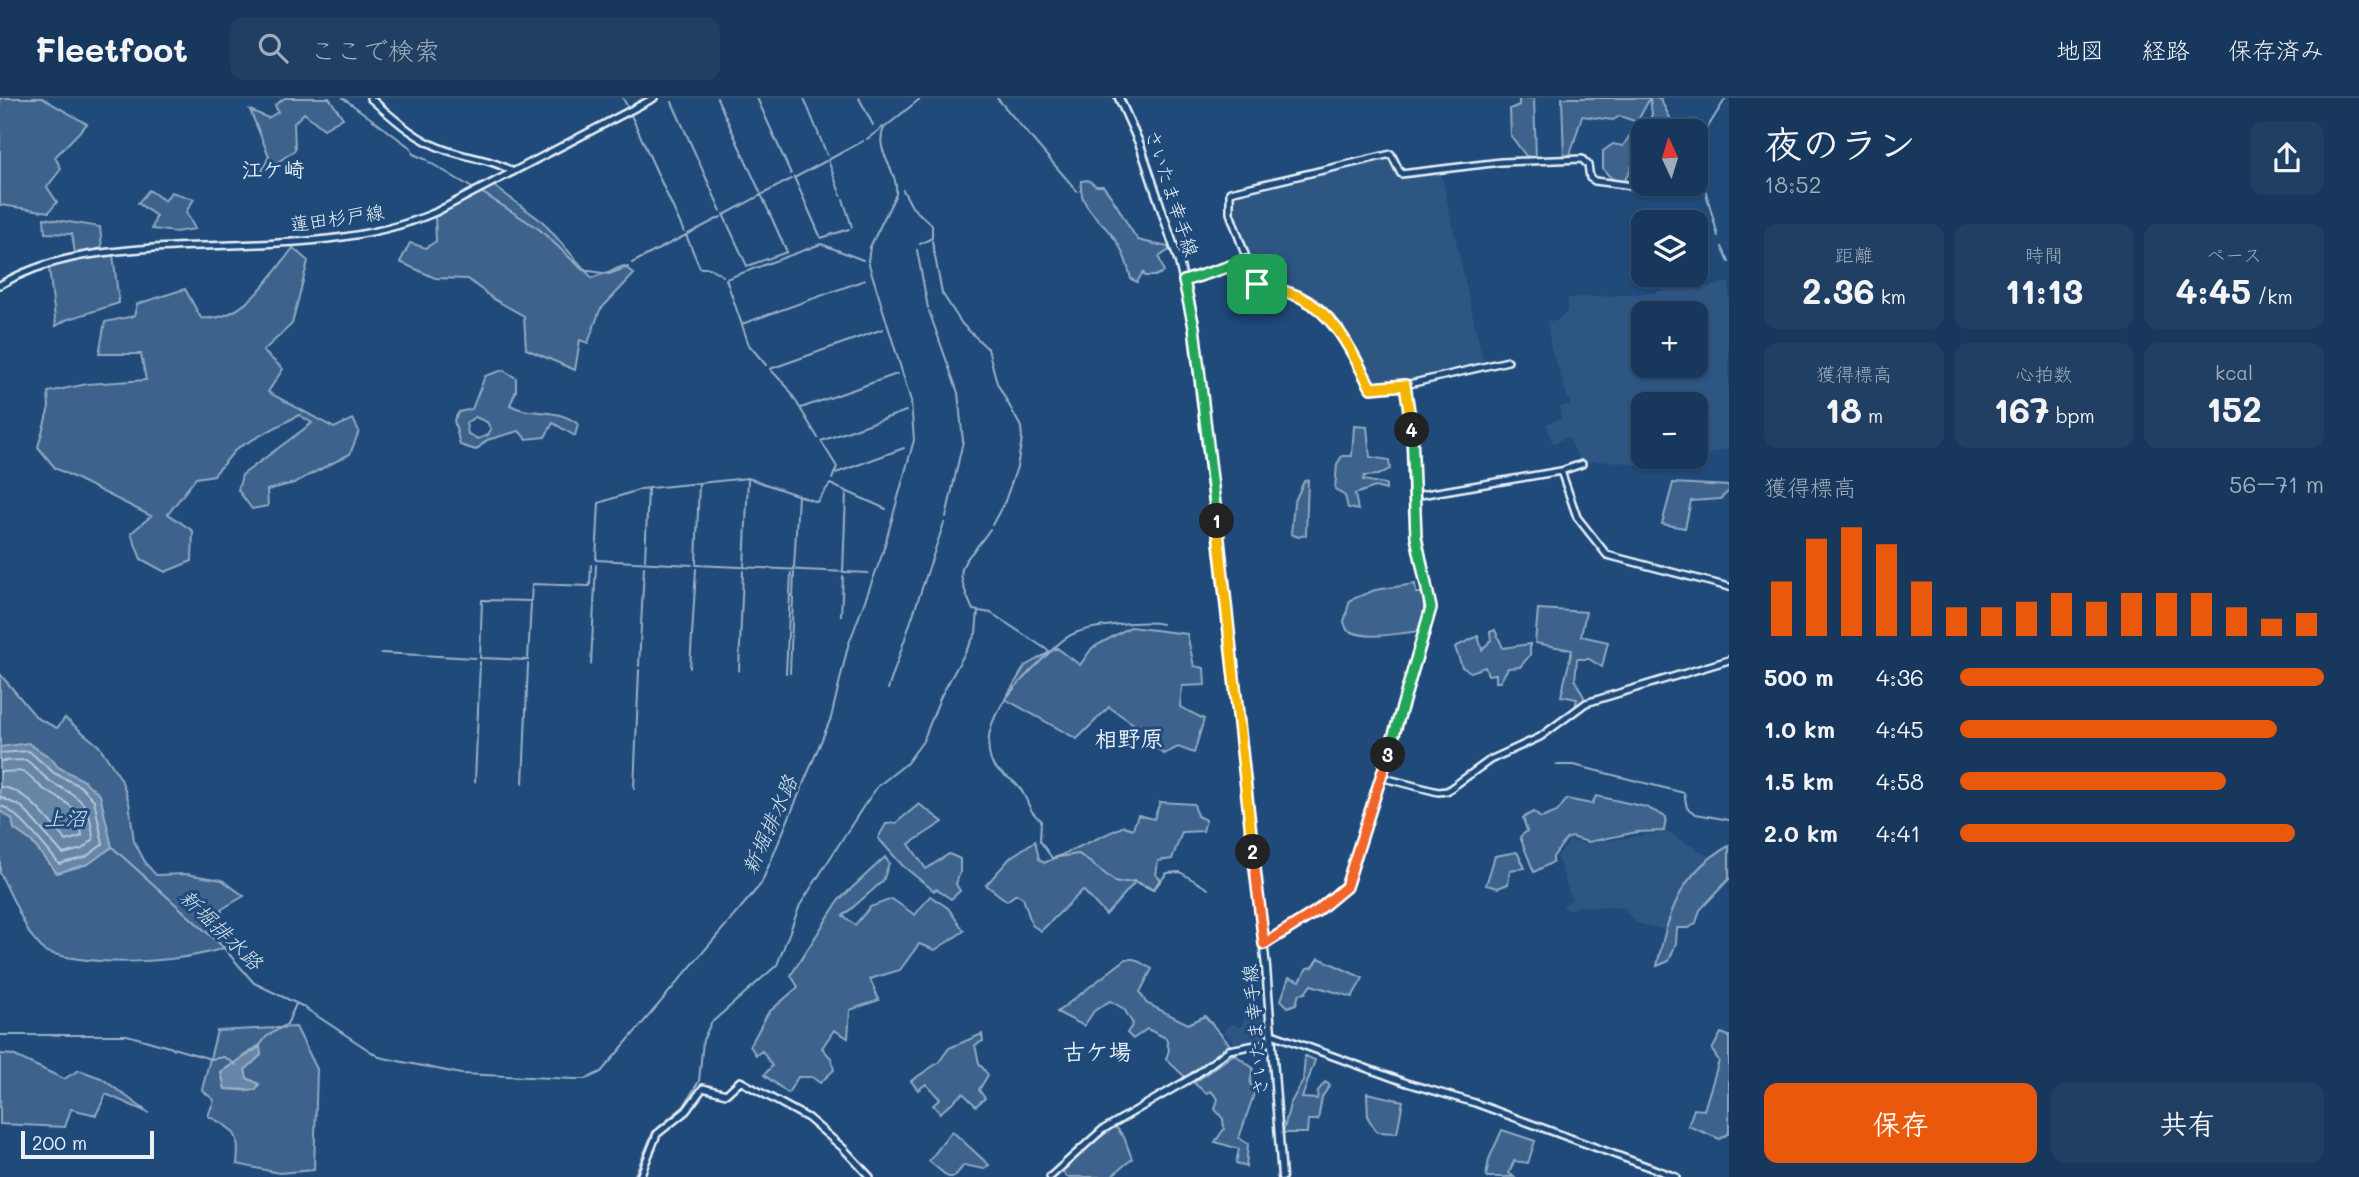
<!DOCTYPE html>
<html lang="ja">
<meta charset="utf-8">
<style>
:root{--surface:#17385c;--page:#203f62;--text:#f1f3f6;--muted:#9eacbb;--line:#365272;--accent:#ea580c}
body{margin:0;font-family:Mali,"Klee One",sans-serif;background:var(--page);color:var(--text);height:100vh;display:flex;flex-direction:column;font-size:26px;white-space:nowrap}
*{box-sizing:border-box;margin:0}
p{font-size:23px;color:var(--muted)}
.icon{flex:none;width:38px;height:38px;fill:none;stroke:currentColor;stroke-width:2;stroke-linecap:round;stroke-linejoin:round}
.map{position:relative;flex:1;overflow:hidden}
.details{display:flex;flex-direction:column;background:var(--surface);width:630px}
.details>*{flex:none}
.needle{width:46px;rotate:356deg}
.buttons{position:absolute;left:1631px;top:21px;display:grid;gap:14px}
.buttons a{display:grid;place-items:center;width:77px;height:77px;border-radius:14px;background:var(--surface);box-shadow:0 2px 5px #0004,0 0 0 2px var(--line);font-size:35px}
.scale{position:absolute;left:21px;bottom:18px;width:133px;box-sizing:border-box;padding-left:7px;border:4px solid #e8f1f8;border-top:0;font-size:19px;line-height:24px;white-space:nowrap;color:#e8f1f8;-webkit-text-stroke:5px #1f4a7a;paint-order:stroke}
.pin{position:absolute;display:grid;place-items:center;width:60px;height:60px;color:#fff;margin:-30px;border-radius:14px;box-shadow:0 4px 10px #0006}
.km{position:absolute;width:35px;height:35px;margin:-18px;border-radius:50%;background:#222;color:#fff;font-size:19px;line-height:35px;text-align:center}
.round{display:grid;place-items:center;flex:none;width:74px;height:74px;border-radius:14px;background:var(--page)}
.summary{display:flex;align-items:center;justify-content:space-between;height:119px;padding:0 35px}
h1{font-size:38px;font-weight:800;line-height:52px}
.metrics{display:grid;grid-template-columns:repeat(3,1fr);gap:10px;height:119px;padding:7px 35px}
.metrics div{display:grid;align-content:center;border-radius:14px;background:var(--page);text-align:center}
.metrics b{font-size:35px;font-weight:800}
.metrics small{font-size:19px;font-weight:400}
.metrics p{font-size:19px}
.chart{height:196px;padding:14px 35px}
.chart p{display:flex;justify-content:space-between}
.chart svg{width:100%;height:126px;margin-top:7px;stroke:var(--accent);stroke-width:6}
.action{display:flex;gap:14px;margin-top:auto;padding:14px 35px}
.action a{flex:1;height:80px;border-radius:14px;background:var(--accent);color:#fff;font-size:28px;font-weight:800;line-height:80px;text-align:center}
.action a+a{background:var(--page);color:var(--text)}
ul{padding:0 35px;list-style:none;font-size:23px}
li{display:grid;grid-template-columns:112px 84px 1fr;align-items:center;height:52px}
li i{height:18px;border-radius:9px;background:var(--accent)}
header{display:flex;align-items:center;gap:42px;box-sizing:border-box;height:98px;padding:0 35px;background:var(--surface);border-bottom:2px solid var(--line)}
header strong{font-size:33px}
nav{display:flex;gap:38px;margin-inline-start:auto;font-size:24px}
.search{width:490px;height:63px;background:var(--page);display:flex;align-items:center;gap:18px;box-sizing:border-box;padding:0 24px;border-radius:14px;color:var(--muted);font-size:26px}
main{display:flex;flex:1;min-height:0}
.map>svg:first-child{display:block}
.built{fill:#2e5683;fill-rule:evenodd}
.green{fill:#3c628c;stroke:#92aac2;stroke-width:2;fill-rule:evenodd}
.water{fill:#6685a7;stroke:#9ab0c7;stroke-width:2}
.lines{fill:none;stroke-linecap:round;stroke-linejoin:round}
.shore{stroke:#b4c6d8;stroke-width:2}
.stream{stroke:#9ab0c7;stroke-width:2}
.secondary-casing{stroke:#e8f1f8;stroke-width:10}
.primary-casing{stroke:#e8f1f8;stroke-width:11}
.secondary{stroke:#1f4a7a;stroke-width:5}
.primary{stroke:#1f4a7a;stroke-width:6}
.split-1-casing{stroke:#fff;stroke-width:14}
.split-2-casing{stroke:#fff;stroke-width:14}
.split-3-casing{stroke:#fff;stroke-width:14}
.split-4-casing{stroke:#fff;stroke-width:14}
.split-5-casing{stroke:#fff;stroke-width:14}
.split-1{stroke:#22a559;stroke-width:9}
.split-2{stroke:#f5b400;stroke-width:9}
.split-3{stroke:#f0652b;stroke-width:9}
.split-4{stroke:#22a559;stroke-width:9}
.split-5{stroke:#f5b400;stroke-width:9}
.labels{text-anchor:middle;stroke-width:6;stroke-linejoin:round;paint-order:stroke}
.street-label{font-size:19px;fill:#e8f1f8;stroke:#1f4a7a}
.neighbourhood-label{font-size:21px;font-weight:bold;fill:#e8f1f8;stroke:#1f4a7a}
.water-label{font-size:21px;font-style:italic;fill:#d4e1ec;stroke:#1f4a7a}
.quarter-label{font-size:23px;font-weight:bold;fill:#e8f1f8;stroke:#1f4a7a}
</style>
<header>
<strong>Fleetfoot</strong>
<div class="search"><svg class="icon" aria-label="search" viewBox="0 0 24 24"><circle cx="10" cy="10" r="6"/><path d="M15 15l6 6"/></svg>ここで検索</div>
<nav><a>地図</a><a>経路</a><a>保存済み</a></nav>
</header>
<main>
<div class="map">
<svg width="1729" height="1079" viewBox="0 0 1729 1079">
<rect width="100%" height="100%" fill="#1f4a7a"/>
<filter id="ink" filterUnits="userSpaceOnUse"><feTurbulence type="fractalNoise" baseFrequency=".0143" numOctaves="2"/><feDisplacementMap in="SourceGraphic" scale="14" xChannelSelector="R" yChannelSelector="G"/><feConvolveMatrix kernelMatrix="1 2 1 2 8 2 1 2 1" color-interpolation-filters="sRGB"/></filter>
<g filter="url(#ink)">
<path class="built" d="M1389 60 1397 80 1441 76 1484 267 1376 289 1345 236 1320 209 1304 197 1257 180 1233 115V96Z
M1696 184 1699 191 1729 184V350L1679 366 1649 369 1620 364 1592 363 1582 366 1568 339 1553 345 1546 326 1561 320 1559 309 1570 306 1551 250 1547 223H1556L1567 213 1568 200 1653 195ZM1643 215H1696V268H1643ZM1643 306H1696V359H1643Z
M1667 734 1710 759 1665 832 1637 825 1626 815V810L1579 808 1567 812 1563 807 1572 802 1557 759 1570 742 1585 746Z
M1247 915 1264 922 1267 939 1235 945 1223 934 1231 925 1240 930Z"/>
<path class="green" d="M0 0H42L87 26 55 59 61 71 47 89 57 104 49 114 0 107Z
M285 0H329L343 20 324 31 304 15 294 25 295 52 261 76 269 58 250 12 268 20 278 14 275 7Z
M1519 0H1534L1536 60 1526 58 1511 38 1510 11 1519 7Z
M1562 0H1660L1672 24 1695 22 1701 26 1696 43V33H1643V65L1635 62 1623 86 1611 80 1603 71V53L1613 46 1623 48 1632 34 1648 26 1652 16 1650 0 1637 24 1620 18 1613 22 1582 18 1570 57 1564 59Z
M1088 82 1096 88H1103C1118 105 1124 123 1138 142L1168 149 1169 152 1159 159 1164 174 1155 178H1145L1143 174 1137 184 1131 181C1128 168 1124 155 1117 144 1103 122 1078 111 1081 83Z
M494 88 543 124 592 180 624 168 634 176 600 212 588 245 580 242 575 272 526 251 524 218 492 200 468 181 435 180 400 164 410 145 426 150 436 143 435 117Z
M149 92 165 103 171 94 194 101 186 114 195 131 175 134 152 131 156 118 138 105Z
M44 120 100 129 102 150 75 155 72 136 45 135Z
M293 150 308 163 292 226 263 253 283 271 268 294 334 330 353 321 359 333 350 356 294 385 267 392 268 408 252 411 238 392 242 377 312 325 299 317 237 350 214 377 196 380 168 416 193 433 192 463 165 474 141 461 131 435 151 418 55 370 38 349 49 309 48 294 87 286 146 282 141 256H99L105 224 134 218 137 206 185 191 201 220C243 225 270 179 293 150Z
M113 156 119 205 66 222 56 228 49 170 72 162Z
M503 272 516 280V293L510 307C533 319 553 308 578 326L575 338 553 325 545 339 526 341 519 333 487 342 476 352 460 347 454 322 459 314 472 311 485 278ZM475 319 487 324 491 331 488 337 478 341 468 336 466 325Z
M1354 328 1367 329 1370 359 1389 362 1390 371 1378 377 1364 378 1363 382 1386 386V392L1375 389 1355 396 1358 412 1348 410 1345 398 1335 391 1337 366 1342 358H1352Z
M1308 382 1306 437 1298 439 1291 436 1294 405 1304 383Z
M1673 385 1729 388V393L1720 401 1691 403 1685 430 1662 426Z
M1415 486 1416 495H1426L1423 533C1398 534 1372 544 1347 532L1344 524 1350 502 1375 492Z
M1538 511 1586 514 1581 538 1608 544 1602 569 1589 561H1577L1575 582 1586 603 1575 610 1577 601 1561 598 1572 552 1535 545Z
M1130 529 1187 536 1194 568 1204 570 1205 587 1182 588 1180 609 1204 621 1194 655 1178 649 1164 656 1137 636 1135 627 1109 609 1077 641 1005 601 1025 568 1057 550 1080 567 1092 550Z
M1495 532 1503 550 1530 546V557L1520 569 1508 570 1500 584H1496V576L1488 577 1485 569 1471 574 1462 569 1455 549 1478 538 1482 552 1491 542 1490 534Z
M0 576 37 620 57 630 65 620 99 648 121 681 129 704 134 743 146 766 156 777 186 776 222 782 244 798 222 811 220 827 227 849C180 865 93 870 44 853L29 835 0 775Z
M1596 698 1646 709 1666 719 1664 733 1637 734 1588 744 1572 739 1566 741 1553 759V764L1534 774 1520 739 1527 733 1523 720 1533 714 1541 720 1557 714 1567 701 1592 706Z
M1160 704 1194 706 1197 718 1206 722 1203 733 1182 734 1172 761 1158 763 1156 777 1160 781 1154 791 1135 784 1106 817 1083 792 1041 833 1032 827 1023 800 1016 796 1007 803 986 787 1011 759 1035 743 1039 761 1044 765 1124 728 1133 731 1138 717 1154 721Z
M919 706 943 724 909 746 926 771 949 756 960 761V774L956 786 960 793 951 801 936 791 934 793 903 768 878 740 886 726 896 725Z
M1729 748V781L1700 812 1696 825 1689 830H1677L1676 845 1669 863 1657 868C1668 818 1679 774 1729 748Z
M1517 754 1525 770 1510 772 1508 786 1498 790 1486 787 1495 758Z
M885 759 889 765 883 783 843 818 855 827 870 809 892 801 915 817 930 798 948 810 964 833 935 852 919 846 900 872 870 881 879 902 850 912 848 940 834 932 822 950 831 960 834 972 820 985 812 979H798L788 995 764 977 772 968 762 953 756 957 750 948 768 915 798 889 791 877 839 802Z
M1319 860 1363 880 1352 899 1311 887 1305 895 1299 896 1296 906 1288 909 1281 902 1289 879 1300 883 1307 870 1313 869Z
M1126 861H1134L1152 871 1140 894 1146 905 1188 926 1205 918 1231 948 1185 979 1166 961 1169 952 1166 940 1147 931 1133 941 1127 935 1133 926 1124 911 1110 903 1094 913 1084 928 1057 914Z
M296 929 317 971 314 1072 279 1075 237 1066C240 1034 236 1033 208 1018L214 1002 202 992 217 933ZM258 948 261 957 245 972 247 980 253 983 251 993 225 991 221 974Z
M1721 935 1729 938V1035L1720 1041 1688 1028 1694 1011 1704 1012 1719 963 1712 952Z
M982 936 983 943 975 947 979 965 988 977 979 992 985 1000 976 1008 963 995 940 1015 933 1007 940 1001 926 986 918 992 911 983 939 964 949 950Z
M0 956 13 957 64 981 79 972 101 980 149 1015 106 996 96 1017 71 1011 65 1029 0 1026Z
M1234 956 1253 970 1250 986 1256 990 1239 1040 1248 1046 1246 1069 1236 1065 1239 1051 1215 1044 1224 1031 1223 1021 1215 1011 1218 1001 1211 993 1206 995 1194 985Z
M1305 958 1315 962 1302 1000 1317 1001 1318 993 1325 984 1330 987 1322 999 1318 1022H1308L1307 1035H1283L1290 1006 1303 983Z
M1367 995 1403 1003 1397 1035 1377 1034 1368 1020Z
M1115 1028 1124 1039 1132 1061 1110 1079H1067L1062 1073 1081 1054Z
M1502 1032 1535 1043 1528 1065 1514 1063 1509 1075 1514 1079H1486L1489 1061Z
M952 1033 989 1067 984 1071 964 1067 954 1079H948L929 1063Z"/>
<path class="water" d="M28 645 51 660 58 669 83 682 100 697 112 749 88 766 57 775 31 743 14 731 12 721 0 713V649Z
M260 949 261 957 245 972 247 980 259 986 256 992 225 991 221 974Z"/>
<g class="lines">
<path class="shore" d="M0 655 29 653 54 675 80 688 94 702 103 746 86 759 59 766C48 752 15 710 0 708
M0 663 26 662C35 668 42 678 51 684 82 701 91 705 93 742L82 751 63 756 22 709 0 699
M0 674 23 673C32 678 37 687 45 692 69 706 80 708 82 738L66 743C50 724 26 690 0 689"/>
<path class="stream" d="M343 0 411 50 413 56 427 62
M623 0 628 10
M717 0 760 94
M757 0 791 76
M804 0 827 57
M859 0 873 27
M997 0 1077 93
M672 4 721 113
M631 17 684 134
M867 41 883 29
M429 64 474 91
M794 79 821 140 849 131
M794 80 826 63
M1703 83 1696 48 1726 0
M1705 91 1718 138
M903 92 912 109 932 127V140L920 146
M481 94 539 131 583 172 609 176 628 169
M841 98 828 62 863 43
M843 101 852 129
M723 116 747 168 787 154 761 96
M724 117 791 81
M686 137 700 170H710L723 178
M932 143 942 195 962 226 988 251 997 285 1021 329 1022 341 1017 369 1005 403 992 427
M1722 149 1729 164
M917 152 928 210
M632 165 721 119
M929 213 958 295 963 343 946 419
M742 226 865 182
M766 267 749 247 726 181 821 146 863 162
M801 310 897 276
M818 340 788 290 770 271 883 231
M836 375 904 350
M832 381 837 369 821 343 906 313
M990 431C964 470 950 462 973 512L991 515 1049 553
M645 462 648 391
M696 465 699 385
M692 467 596 462 599 405 641 391 748 380 817 404 830 386 886 411
M696 467 868 475
M744 469 748 381
M794 470 798 398
M843 474 846 395
M531 503 482 502 480 560 528 562 532 486 590 488 591 467
M841 518 843 478
M1162 526C1143 522 1090 528 1073 536 1063 540 1055 549 1048 556 1021 582 977 620 991 663 995 674 1011 679 1018 688 1029 700 1026 712 1041 722L1040 743 1052 760 1079 756 1117 785 1135 783 1153 792 1167 775 1180 774 1208 791
M381 555 476 560
M591 566 596 467
M639 568 644 469
M690 570 696 471
M739 573 743 473
M786 575 791 475
M790 575 794 475
M888 591 944 425
M1556 667H1574L1684 695 1687 710 1696 716 1729 722
M475 684 480 564
M523 686 528 566
M634 691 639 572
M112 749 223 849 254 885 302 908 379 959 461 976 575 981H586L601 974 761 786 831 620 848 548 882 457 914 342 911 303 868 163 870 149 896 96C899 72 873 53 884 30L921 0
M0 937H127L211 961 224 959 236 967
M258 950 266 939 287 926 296 906
M634 1079 653 1034 684 1008 699 983 703 942 711 925 777 867 800 807 863 709 878 688 907 665 923 643 941 598 976 535 978 513"/>
<g class="secondary-casing">
<path id="secondary" d="M370 0C393 20 416 42 446 52 468 60 493 61 513 74
M1667 86 1699 87
M1184 183 1246 163
M0 187C47 159 99 154 153 150 243 145 353 151 436 114L654 0
M1508 263 1405 287 1371 291C1352 257 1337 220 1302 200 1287 192 1269 191 1255 184L1230 115V94L1391 56 1401 76 1501 64 1582 61 1588 67 1590 80 1595 83 1640 89 1660 86
M1561 373 1577 419 1607 457 1729 489
M1414 398 1561 373 1582 366
M1380 679 1438 694 1447 693 1490 662 1540 639 1586 605 1729 562
M1264 846 1317 813 1349 783 1425 536C1435 494 1421 479 1416 440 1409 389 1415 339 1405 287
M1272 936 1407 985 1475 1005 1676 1079
M640 1079 657 1036 686 1013 703 990 726 996 740 983 808 1020 843 1050 870 1079
M1050 1079 1102 1032 1193 979 1229 952 1272 944"/>
</g>
<g class="primary-casing">
<path id="primary" d="M1119 0 1140 47 1179 164 1192 218 1266 869 1282 1079"/>
</g>
<use href="#secondary" class="secondary"/>
<use href="#primary" class="primary"/>
</g>
</g>
<g class="lines" filter="url(#ink)">
<g class="split-1-casing">
<path id="split-1" d="M1217 423 1194 229 1184 183 1246 163 1257 186"/>
</g>
<g class="split-2-casing">
<path id="split-2" d="M1217 423 1253 754"/>
</g>
<g class="split-3-casing">
<path id="split-3" d="M1253 754 1264 846 1317 813 1346 789 1388 657"/>
</g>
<g class="split-4-casing">
<path id="split-4" d="M1388 657 1431 510 1416 439 1412 332"/>
</g>
<g class="split-5-casing">
<path id="split-5" d="M1257 186C1271 190 1287 193 1300 199 1337 217 1353 257 1371 290L1405 287 1412 332"/>
</g>
<use href="#split-1" class="split-1"/>
<use href="#split-2" class="split-2"/>
<use href="#split-3" class="split-3"/>
<use href="#split-4" class="split-4"/>
<use href="#split-5" class="split-5"/>
</g>
<g class="labels">
<g class="street-label">
<text transform="translate(1172 95) rotate(72)" y="7">さいたま幸手線</text>
<text transform="translate(337 120) rotate(-8)" y="7">蓮田杉戸線</text>
<text transform="translate(1255 932) rotate(-95)" y="7">さいたま幸手線</text>
</g>
<g class="neighbourhood-label">
<text x="273" y="79">江ケ崎</text>
</g>
<g class="water-label">
<text x="65" y="728">上沼</text>
<text transform="translate(770 727) rotate(-66)" y="7">新堀排水路</text>
<text transform="translate(221 832) rotate(44)" y="7">新堀排水路</text>
</g>
<g class="quarter-label">
<text x="1129" y="649">相野原</text>
<text x="1097" y="962">古ケ場</text>
</g>
</g>
</svg>
<div class="buttons">
<a><svg class="needle" viewBox="-14 -14 28 28"><path d="M0-13l5 13h-10z" fill="#e53935"/><path d="M0 13l5-13h-10z" fill="#9eacbb"/></svg></a>
<a><svg class="icon" aria-label="layers" viewBox="0 0 24 24"><path d="M12 4l9 5-9 5-9-5zM3 14l9 5 9-5"/></svg></a>
<a>+</a>
<a>−</a>
</div>
<div class="scale">200 m</div>
<div class="pin" style="left:1257px;top:186px;background:#1e9e55"><svg class="icon" aria-label="arrive" viewBox="0 0 24 24"><path d="M6 21V4h12l-3 4 3 4H6"/></svg></div>
<b class="km" style="left:1217px;top:423px">1</b>
<b class="km" style="left:1253px;top:754px">2</b>
<b class="km" style="left:1388px;top:657px">3</b>
<b class="km" style="left:1412px;top:332px">4</b>
</div>
<section class="details">
<div class="summary"><div><h1>夜のラン</h1><p>18:52</p></div><a class="round"><svg class="icon" aria-label="share" viewBox="0 0 24 24"><path d="M12 15V3M7 8l5-5 5 5M5 13v7h14v-7"/></svg></a></div>
<div class="metrics">
<div><p>距離</p><b>2.36<small> km</small></b></div>
<div><p>時間</p><b>11:13</b></div>
<div><p>ペース</p><b>4:45<small> /km</small></b></div>
</div>
<div class="metrics">
<div><p>獲得標高</p><b>18<small> m</small></b></div>
<div><p>心拍数</p><b>167<small> bpm</small></b></div>
<div><p>kcal</p><b>152</b></div>
</div>
<div class="chart"><p><span>獲得標高</span>56–71 m</p>
<svg viewBox="0 0 160 44" preserveAspectRatio="none"><path d="M5 44V25M15 44V10M25 44V6M35 44V12M45 44V25M55 44V34M65 44V34M75 44V32M85 44V29M95 44V32M105 44V29M115 44V29M125 44V29M135 44V34M145 44V38M155 44V36"/></svg>
</div>
<ul>
<li><b>500 m</b>4:36<i style="width:100%"></i></li>
<li><b>1.0 km</b>4:45<i style="width:87%"></i></li>
<li><b>1.5 km</b>4:58<i style="width:73%"></i></li>
<li><b>2.0 km</b>4:41<i style="width:92%"></i></li>
</ul>
<div class="action"><a>保存</a><a>共有</a></div>
</section>
</main>
